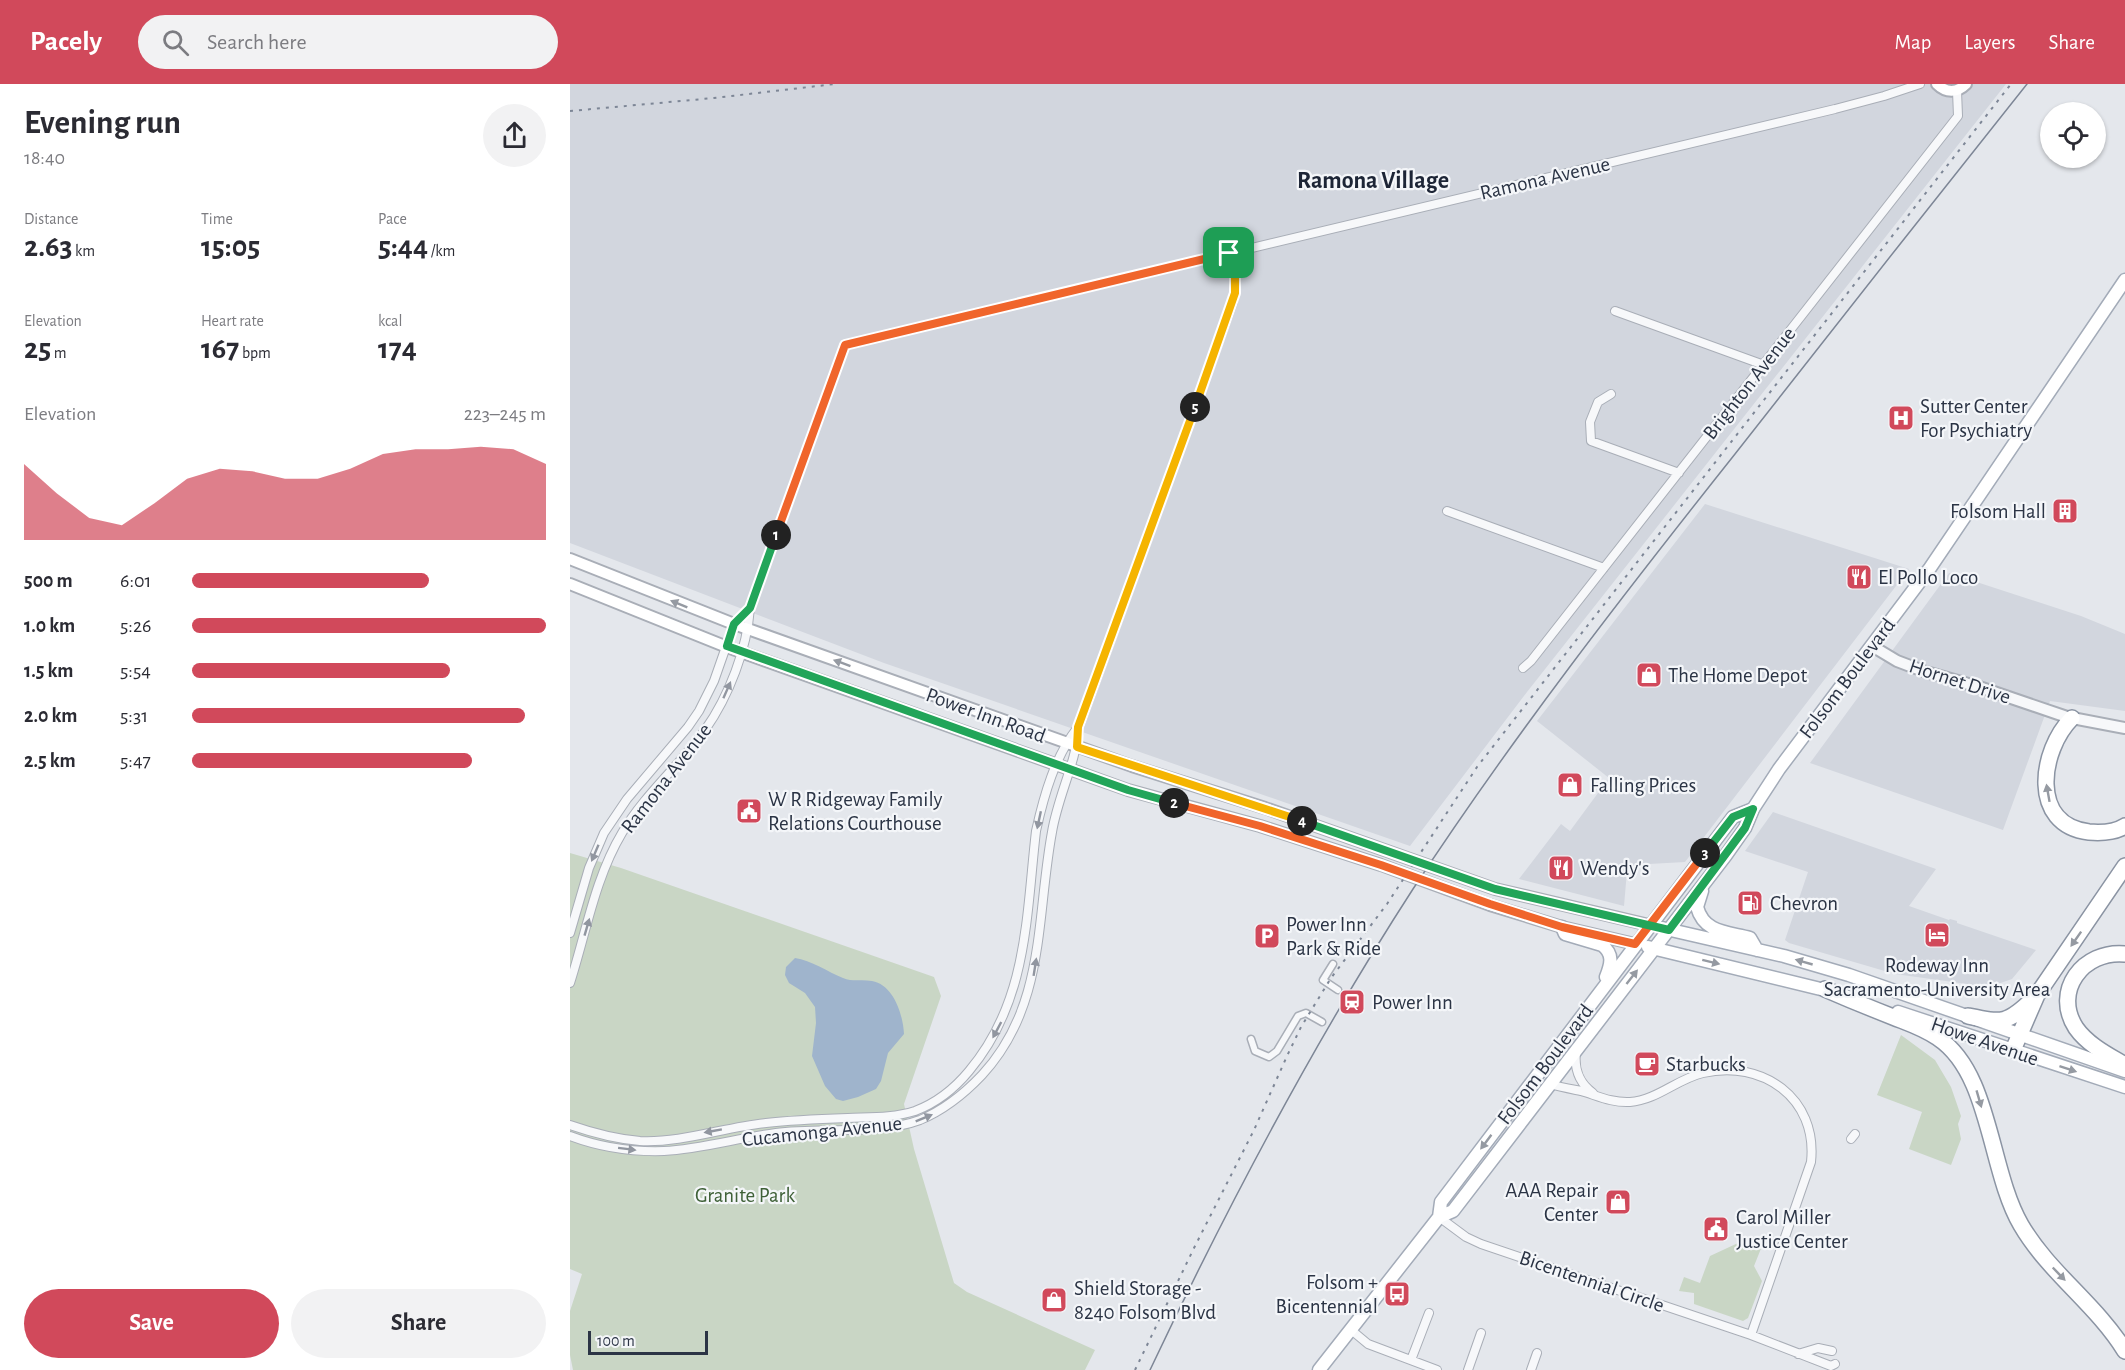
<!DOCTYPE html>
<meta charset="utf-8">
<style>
:root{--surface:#fff;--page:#f2f2f3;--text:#2b2b33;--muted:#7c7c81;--accent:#d1495b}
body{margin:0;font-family:"Alegreya Sans",sans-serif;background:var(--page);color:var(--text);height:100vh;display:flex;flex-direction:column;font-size:22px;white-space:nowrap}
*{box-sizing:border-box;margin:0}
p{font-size:20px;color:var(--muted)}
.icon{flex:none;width:33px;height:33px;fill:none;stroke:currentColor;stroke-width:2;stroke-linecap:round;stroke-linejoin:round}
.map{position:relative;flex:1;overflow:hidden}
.details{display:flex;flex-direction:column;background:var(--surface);width:570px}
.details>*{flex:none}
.controls{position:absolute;left:1470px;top:18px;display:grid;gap:12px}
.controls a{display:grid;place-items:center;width:66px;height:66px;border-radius:50%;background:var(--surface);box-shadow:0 2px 4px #0004;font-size:30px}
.scale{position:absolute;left:18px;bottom:15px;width:120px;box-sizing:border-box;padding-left:6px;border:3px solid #2b3445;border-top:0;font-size:16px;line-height:21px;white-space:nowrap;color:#2b3445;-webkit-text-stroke:4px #f4f6f9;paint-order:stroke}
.pin{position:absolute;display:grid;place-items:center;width:51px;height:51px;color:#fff;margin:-26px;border-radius:12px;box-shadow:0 3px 9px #0006}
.km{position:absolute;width:30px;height:30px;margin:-15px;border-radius:50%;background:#222;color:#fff;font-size:16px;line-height:30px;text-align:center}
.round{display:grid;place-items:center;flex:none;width:63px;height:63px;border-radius:32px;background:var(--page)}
.headline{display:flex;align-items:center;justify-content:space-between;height:102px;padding:0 24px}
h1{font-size:33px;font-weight:600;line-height:45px}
.figures{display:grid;grid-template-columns:repeat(3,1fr);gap:9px;height:102px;padding:6px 24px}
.figures div{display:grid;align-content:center}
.figures b{font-size:30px;font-weight:600}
.figures small{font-size:16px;font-weight:400}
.figures p{font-size:16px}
.chart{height:168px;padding:12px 24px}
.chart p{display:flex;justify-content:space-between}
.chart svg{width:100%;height:108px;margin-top:6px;fill:var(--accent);opacity:.7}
.button{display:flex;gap:12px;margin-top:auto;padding:12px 24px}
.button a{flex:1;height:69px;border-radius:36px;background:var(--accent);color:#fff;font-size:24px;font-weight:600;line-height:69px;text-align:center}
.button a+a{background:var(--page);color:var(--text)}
ul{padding:0 24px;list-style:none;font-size:20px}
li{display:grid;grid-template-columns:96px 72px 1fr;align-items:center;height:45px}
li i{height:15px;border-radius:8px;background:var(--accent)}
header{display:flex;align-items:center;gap:36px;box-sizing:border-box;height:84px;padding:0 30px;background:var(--accent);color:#fff}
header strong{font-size:28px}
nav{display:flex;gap:33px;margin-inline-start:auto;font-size:21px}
.search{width:420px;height:54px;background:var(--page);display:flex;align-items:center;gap:15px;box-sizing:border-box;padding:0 21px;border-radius:33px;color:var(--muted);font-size:22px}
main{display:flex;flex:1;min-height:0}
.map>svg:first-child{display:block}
.built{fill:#d2d6de}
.green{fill:#c9d6c5}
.water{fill:#9fb4cc}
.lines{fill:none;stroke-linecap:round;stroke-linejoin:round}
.pedestrian-casing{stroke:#a9aeb7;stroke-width:9}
.minor-casing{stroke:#a9aeb7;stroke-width:10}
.tertiary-casing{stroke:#a9aeb7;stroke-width:14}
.secondary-casing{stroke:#a9aeb7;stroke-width:14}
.primary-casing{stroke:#a3abb8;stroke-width:15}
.motorway-casing{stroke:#8b94a3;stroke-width:18}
.pedestrian{stroke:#f7f8fa;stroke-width:6}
.minor{stroke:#f7f8fa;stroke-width:8}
.tertiary{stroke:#f7f8fa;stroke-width:10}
.secondary{stroke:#fff;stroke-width:10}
.primary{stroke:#fff;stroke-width:12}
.motorway{stroke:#fff;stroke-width:15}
.tram{stroke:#7d8696;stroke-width:1.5}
.rail{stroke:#7d8696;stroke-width:2;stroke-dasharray:3 6;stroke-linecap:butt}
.oneway{fill:#959aa2}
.oneway2{fill:#9196a0}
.split-1-casing{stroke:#fff;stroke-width:12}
.split-2-casing{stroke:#fff;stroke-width:12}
.split-3-casing{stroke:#fff;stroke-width:12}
.split-4-casing{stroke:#fff;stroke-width:12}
.split-5-casing{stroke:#fff;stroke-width:12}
.split-6-casing{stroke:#fff;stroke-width:12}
.split-1{stroke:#f0652b;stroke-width:8}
.split-2{stroke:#22a559;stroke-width:8}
.split-3{stroke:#f0652b;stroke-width:8}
.split-4{stroke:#22a559;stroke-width:8}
.split-5{stroke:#f5b400;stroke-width:8}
.split-6{stroke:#f5b400;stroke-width:8}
.labels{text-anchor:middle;stroke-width:4.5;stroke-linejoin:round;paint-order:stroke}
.street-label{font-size:21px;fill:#2b3445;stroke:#f4f6f9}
.poi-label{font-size:21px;fill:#2b3445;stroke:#f4f6f9;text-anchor:start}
.park-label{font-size:21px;fill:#3f6138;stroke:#f4f6f9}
.quarter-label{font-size:24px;font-weight:bold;fill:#1d2536;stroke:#f4f6f9}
</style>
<header>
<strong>Pacely</strong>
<div class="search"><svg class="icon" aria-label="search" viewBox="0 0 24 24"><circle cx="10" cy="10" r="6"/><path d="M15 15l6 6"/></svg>Search here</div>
<nav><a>Map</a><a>Layers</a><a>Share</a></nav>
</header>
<main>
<section class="details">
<div class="headline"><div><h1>Evening run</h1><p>18:40</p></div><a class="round"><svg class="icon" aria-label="share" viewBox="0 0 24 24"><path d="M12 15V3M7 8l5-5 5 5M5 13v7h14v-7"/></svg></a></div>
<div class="figures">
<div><p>Distance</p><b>2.63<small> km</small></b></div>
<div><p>Time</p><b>15:05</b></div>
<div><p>Pace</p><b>5:44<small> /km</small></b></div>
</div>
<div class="figures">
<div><p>Elevation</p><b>25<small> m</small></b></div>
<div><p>Heart rate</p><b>167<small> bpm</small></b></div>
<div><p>kcal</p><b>174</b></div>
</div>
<div class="chart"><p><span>Elevation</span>223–245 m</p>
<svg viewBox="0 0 160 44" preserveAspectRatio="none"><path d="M0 44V13L10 25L20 35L30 38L40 29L50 19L60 15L70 16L80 19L90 19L100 15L110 9L120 7L130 7L140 6L150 7L160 13V44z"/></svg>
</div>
<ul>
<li><b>500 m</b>6:01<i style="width:67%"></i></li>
<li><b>1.0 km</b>5:26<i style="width:100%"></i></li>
<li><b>1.5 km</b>5:54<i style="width:73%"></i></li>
<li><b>2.0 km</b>5:31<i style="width:94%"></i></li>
<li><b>2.5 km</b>5:47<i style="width:79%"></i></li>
</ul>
<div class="button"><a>Save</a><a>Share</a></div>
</section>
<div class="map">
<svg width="1555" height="1286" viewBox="0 0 1555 1286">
<rect width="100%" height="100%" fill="#e4e7ec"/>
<path class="built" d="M0 0H1436L957 608 840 762 314 579 0 459Z
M1135 420 1339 485 1115 778 1079 780 1057 787 1054 822 949 795 991 740 1000 747 1039 694 967 637Z
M1379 489 1511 532 1555 550V627L1480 617 1433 746 1240 679Z
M1203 728 1366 785 1339 822 1379 836 1380 835 1387 837V839L1466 866 1442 895 1419 903 1325 890 1219 859 1215 856 1238 788 1175 767Z"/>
<path class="green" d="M0 769 51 784 364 893 371 912 334 1020 344 1065 384 1199 397 1208 525 1266 515 1286H3L0 1271V1227L12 1190 0 1185Z
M1331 951 1365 976 1381 1003 1391 1032 1388 1040 1391 1055 1381 1081 1339 1065 1352 1028 1307 1011Z
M1168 1159 1179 1163 1183 1159 1192 1162 1184 1182 1192 1197 1178 1234 1173 1237 1124 1220V1209L1109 1207 1114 1193 1130 1199 1140 1172Z"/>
<path class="water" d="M225 874C241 876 258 888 273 894 282 898 292 895 302 897 324 901 333 931 334 950L318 969 311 997 306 1005 288 1013 273 1017 266 1015 255 1002 242 972 246 939 245 923 235 909 219 899 215 891 216 883Z"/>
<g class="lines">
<g class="pedestrian-casing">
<path id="pedestrian" d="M763 880 753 896 768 906
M681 955 685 967 699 973 707 967 728 932 736 929 752 938"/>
</g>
<g class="minor-casing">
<path id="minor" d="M1045 227 1194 281
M1041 310 1028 318 1020 338 1021 357 1109 389
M877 427 1034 484
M953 584 961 577 1388 32 1387 7
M0 849 19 784 34 749 57 715 118 643 129 627 144 597 164 540 179 524
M0 899C16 849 25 794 52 749 74 711 109 682 135 646 159 612 177 565 180 524L275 261 1265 25 1314 12 1350 0
M1006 968C1004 986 1009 999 1023 1009
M979 1000C990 1003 1001 1005 1011 1007 1028 1012 1042 1019 1060 1018 1087 1016 1107 995 1133 989 1192 975 1248 1014 1241 1078L1181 1251
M0 1041C23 1049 46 1055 70 1057 112 1059 155 1043 196 1039 223 1036 250 1035 278 1034 300 1033 323 1034 345 1027 366 1019 385 1004 399 987 458 917 456 833 466 747 474 711 485 672 508 643
M0 1052C29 1063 63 1068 94 1067 131 1065 168 1054 206 1049 249 1043 310 1051 350 1036 374 1026 394 1010 412 991 476 922 466 834 482 748 488 712 506 679 509 643L663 218 666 201 659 169
M1281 1055 1285 1050
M869 1133 896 1153 911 1160 1181 1251 1261 1282 1265 1280
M780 1245 798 1260 867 1286
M1228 1270 1248 1264 1262 1267
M841 1276 859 1229
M898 1286 911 1249
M961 1286 967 1269"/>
</g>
<g class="tertiary-casing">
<path id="tertiary" d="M1302 562 1327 577 1356 588 1409 603 1497 633 1555 644"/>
</g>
<g class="secondary-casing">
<path id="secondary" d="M1367 0C1376 9 1387 9 1396 0
M0 475 164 540 562 682 695 724 925 805 1079 841
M0 500 157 563 558 706 690 742 811 781 920 821 992 843 1065 860"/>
</g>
<g class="primary-casing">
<path id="primary" d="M1132 807 1127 823C1134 849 1157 848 1180 854L1187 866
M992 843 995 850 1032 861C1044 870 1041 880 1036 893
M1092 844 1214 872 1279 891 1555 987
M1078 863 1263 908
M1328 928 1555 1003
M869 1133 871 1118 1163 733 1183 725
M749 1286 869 1133 883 1127 1156 771 1175 744 1183 725 1209 685 1360 484 1555 196"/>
</g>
<g class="motorway-casing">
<path id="motorway" d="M1502 634C1470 666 1459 741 1519 748 1531 749 1544 749 1555 742
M1555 870C1513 866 1482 907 1506 944 1518 961 1538 971 1555 981
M1255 905C1278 915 1300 924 1323 933 1338 939 1354 944 1368 954 1421 989 1419 1086 1451 1141 1479 1189 1526 1220 1555 1267
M1398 932C1433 939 1437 940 1463 915
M1443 966 1467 911 1555 782"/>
</g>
<use href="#pedestrian" class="pedestrian"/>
<use href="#minor" class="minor"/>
<use href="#tertiary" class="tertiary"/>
<use href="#secondary" class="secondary"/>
<use href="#primary" class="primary"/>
<use href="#motorway" class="motorway"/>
<path class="tram" d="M580 1286C658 1121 744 958 843 805 942 654 1053 511 1165 370 1262 246 1359 123 1457 0"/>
<path class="rail" d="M0 27 144 14 265 0
M565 1286 624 1164 684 1046 717 972 731 943 761 894 817 820 907 683 1441 0"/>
</g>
<defs><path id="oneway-solid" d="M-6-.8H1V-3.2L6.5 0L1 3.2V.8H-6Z" transform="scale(1.5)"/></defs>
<g class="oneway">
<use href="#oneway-solid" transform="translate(109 520) rotate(-158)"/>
<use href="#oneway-solid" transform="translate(272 579) rotate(-160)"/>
<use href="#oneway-solid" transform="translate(1478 709) rotate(-100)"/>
<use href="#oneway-solid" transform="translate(1506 855) rotate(125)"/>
<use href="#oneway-solid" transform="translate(1141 878) rotate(14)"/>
<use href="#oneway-solid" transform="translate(1234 878) rotate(-164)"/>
<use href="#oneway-solid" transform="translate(1062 893) rotate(-52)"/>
<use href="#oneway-solid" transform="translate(1498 985) rotate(18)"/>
<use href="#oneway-solid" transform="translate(1409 1015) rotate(74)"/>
<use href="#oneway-solid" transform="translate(916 1058) rotate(127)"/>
<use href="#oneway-solid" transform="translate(1489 1190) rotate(46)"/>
</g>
<g class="oneway2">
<use href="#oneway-solid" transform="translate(157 606) rotate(-66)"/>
<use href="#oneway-solid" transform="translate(469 736) rotate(102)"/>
<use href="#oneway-solid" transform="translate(25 769) rotate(113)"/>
<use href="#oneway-solid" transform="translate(17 843) rotate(-74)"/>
<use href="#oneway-solid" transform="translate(465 883) rotate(-81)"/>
<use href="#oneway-solid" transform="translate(427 946) rotate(118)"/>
<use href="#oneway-solid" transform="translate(354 1034) rotate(-22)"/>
<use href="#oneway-solid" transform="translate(143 1047) rotate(170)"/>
<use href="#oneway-solid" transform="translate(57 1065) rotate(7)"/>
</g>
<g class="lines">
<g class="split-1-casing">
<path id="split-1" d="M206 451 275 261 659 169"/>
</g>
<g class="split-2-casing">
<path id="split-2" d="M206 451 180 524 164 540 157 562 558 706 604 719"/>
</g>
<g class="split-3-casing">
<path id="split-3" d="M604 719 690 742 811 781 920 820 992 843 1065 860 1135 769"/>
</g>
<g class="split-4-casing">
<path id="split-4" d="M732 737 925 805 1099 846 1175 744 1183 725 1163 733 1135 769"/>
</g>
<g class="split-5-casing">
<path id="split-5" d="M625 323 508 643 507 663 732 737"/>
</g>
<g class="split-6-casing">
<path id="split-6" d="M625 323 665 209V193L659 169"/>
</g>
<use href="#split-1" class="split-1"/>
<use href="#split-2" class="split-2"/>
<use href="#split-3" class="split-3"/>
<use href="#split-4" class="split-4"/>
<use href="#split-5" class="split-5"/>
<use href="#split-6" class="split-6"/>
</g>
<defs>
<g id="hospital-square" transform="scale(1.35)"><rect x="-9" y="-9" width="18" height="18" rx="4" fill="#d1495b" stroke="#f4f6f9"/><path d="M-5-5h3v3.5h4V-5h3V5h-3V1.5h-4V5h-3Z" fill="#fff"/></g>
<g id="building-square" transform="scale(1.35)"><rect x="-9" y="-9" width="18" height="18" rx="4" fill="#d1495b" stroke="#f4f6f9"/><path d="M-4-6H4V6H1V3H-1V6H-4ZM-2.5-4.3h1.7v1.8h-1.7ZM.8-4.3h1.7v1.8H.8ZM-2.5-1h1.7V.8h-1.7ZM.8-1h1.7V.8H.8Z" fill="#fff"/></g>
<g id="restaurant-square" transform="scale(1.35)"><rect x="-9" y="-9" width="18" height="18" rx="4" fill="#d1495b" stroke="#f4f6f9"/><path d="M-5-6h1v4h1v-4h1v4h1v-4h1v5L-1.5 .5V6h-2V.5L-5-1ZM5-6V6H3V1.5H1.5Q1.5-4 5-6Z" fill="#fff"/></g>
<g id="shop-square" transform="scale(1.35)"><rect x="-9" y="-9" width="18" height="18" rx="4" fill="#d1495b" stroke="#f4f6f9"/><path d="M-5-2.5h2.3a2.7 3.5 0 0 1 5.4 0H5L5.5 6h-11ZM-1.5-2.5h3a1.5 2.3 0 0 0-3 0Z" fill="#fff"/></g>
<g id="civic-square" transform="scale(1.35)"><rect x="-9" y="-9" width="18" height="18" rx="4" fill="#d1495b" stroke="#f4f6f9"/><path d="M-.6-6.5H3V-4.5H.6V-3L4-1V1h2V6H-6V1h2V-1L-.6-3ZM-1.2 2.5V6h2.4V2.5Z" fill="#fff"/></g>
<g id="fuel-square" transform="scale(1.35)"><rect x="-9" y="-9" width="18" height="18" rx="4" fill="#d1495b" stroke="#f4f6f9"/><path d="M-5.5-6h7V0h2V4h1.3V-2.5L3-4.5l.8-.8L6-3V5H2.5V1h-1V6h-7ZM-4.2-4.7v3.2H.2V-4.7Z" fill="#fff"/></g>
<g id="hotel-square" transform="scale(1.35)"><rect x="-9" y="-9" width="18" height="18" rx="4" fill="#d1495b" stroke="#f4f6f9"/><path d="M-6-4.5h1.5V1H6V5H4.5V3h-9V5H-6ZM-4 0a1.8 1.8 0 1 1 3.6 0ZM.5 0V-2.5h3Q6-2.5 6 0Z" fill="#fff"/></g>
<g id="parking-square" transform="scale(1.35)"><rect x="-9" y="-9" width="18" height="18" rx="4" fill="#d1495b" stroke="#f4f6f9"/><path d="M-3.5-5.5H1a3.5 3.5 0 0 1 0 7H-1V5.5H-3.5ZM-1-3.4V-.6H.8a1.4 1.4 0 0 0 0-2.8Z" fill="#fff"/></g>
<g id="station-square" transform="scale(1.35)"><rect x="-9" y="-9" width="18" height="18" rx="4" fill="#d1495b" stroke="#f4f6f9"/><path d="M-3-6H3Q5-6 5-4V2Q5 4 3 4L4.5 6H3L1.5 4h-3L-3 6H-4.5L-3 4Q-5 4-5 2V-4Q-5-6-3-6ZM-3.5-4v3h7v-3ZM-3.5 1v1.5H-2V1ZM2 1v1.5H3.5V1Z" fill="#fff"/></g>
<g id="cafe-square" transform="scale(1.35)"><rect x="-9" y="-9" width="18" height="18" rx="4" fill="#d1495b" stroke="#f4f6f9"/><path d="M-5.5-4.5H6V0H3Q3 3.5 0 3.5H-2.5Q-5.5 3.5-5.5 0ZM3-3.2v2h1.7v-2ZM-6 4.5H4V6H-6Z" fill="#fff"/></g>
<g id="bus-square" transform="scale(1.35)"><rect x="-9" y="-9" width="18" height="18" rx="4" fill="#d1495b" stroke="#f4f6f9"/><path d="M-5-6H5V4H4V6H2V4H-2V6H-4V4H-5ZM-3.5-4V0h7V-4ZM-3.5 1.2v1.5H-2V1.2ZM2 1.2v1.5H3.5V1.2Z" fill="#fff"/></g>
</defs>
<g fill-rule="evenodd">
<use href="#hospital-square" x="1331" y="334"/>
<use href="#building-square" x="1495" y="427"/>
<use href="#restaurant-square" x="1289" y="493"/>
<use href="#shop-square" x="1079" y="591"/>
<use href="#shop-square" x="1000" y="701"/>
<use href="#civic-square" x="179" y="727"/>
<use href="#restaurant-square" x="991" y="784"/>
<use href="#fuel-square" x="1180" y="819"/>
<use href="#hotel-square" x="1367" y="851"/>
<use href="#parking-square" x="697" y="852"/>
<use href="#station-square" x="782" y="918"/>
<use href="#cafe-square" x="1077" y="980"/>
<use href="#shop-square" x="1048" y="1118"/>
<use href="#civic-square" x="1146" y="1145"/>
<use href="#bus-square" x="827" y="1210"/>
<use href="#shop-square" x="484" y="1216"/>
</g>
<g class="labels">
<g class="street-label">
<text transform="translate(975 94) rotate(-13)" y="7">Ramona Avenue</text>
<text transform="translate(1179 299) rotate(-52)" y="7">Brighton Avenue</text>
<text transform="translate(1277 594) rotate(-53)" y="7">Folsom Boulevard</text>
<text transform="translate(1390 597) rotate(18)" y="7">Hornet Drive</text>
<text transform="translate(416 631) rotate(20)" y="7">Power Inn Road</text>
<text transform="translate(96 694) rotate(-52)" y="7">Ramona Avenue</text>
<text transform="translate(1415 957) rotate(19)" y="7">Howe Avenue</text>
<text transform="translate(975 980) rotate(-53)" y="7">Folsom Boulevard</text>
<text transform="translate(252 1047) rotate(-6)" y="7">Cucamonga Avenue</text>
<text transform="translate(1022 1197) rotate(19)" y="7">Bicentennial Circle</text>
</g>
<g class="poi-label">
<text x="1350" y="329">Sutter Center<tspan x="1350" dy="24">For Psychiatry</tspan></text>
<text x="1476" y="434" text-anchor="end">Folsom Hall</text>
<text x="1308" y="500">El Pollo Loco</text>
<text x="1098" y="598">The Home Depot</text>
<text x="1020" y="708">Falling Prices</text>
<text x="198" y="722">W R Ridgeway Family<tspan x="198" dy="24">Relations Courthouse</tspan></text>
<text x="1010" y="791">Wendy's</text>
<text x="1200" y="826">Chevron</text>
<text x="716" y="847">Power Inn<tspan x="716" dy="24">Park &amp; Ride</tspan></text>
<text x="1367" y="888" text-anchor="middle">Rodeway Inn<tspan x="1367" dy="24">Sacramento-University Area</tspan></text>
<text x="802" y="925">Power Inn</text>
<text x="1096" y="987">Starbucks</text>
<text x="1028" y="1113" text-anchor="end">AAA Repair<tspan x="1028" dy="24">Center</tspan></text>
<text x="1166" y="1140">Carol Miller<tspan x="1166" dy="24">Justice Center</tspan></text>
<text x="808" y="1205" text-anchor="end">Folsom +<tspan x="808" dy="24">Bicentennial</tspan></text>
<text x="504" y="1211">Shield Storage -<tspan x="504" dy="24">8240 Folsom Blvd</tspan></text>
</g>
<g class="park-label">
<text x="175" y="1118">Granite Park</text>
</g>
<g class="quarter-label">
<text x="803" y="104">Ramona Village</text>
</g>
</g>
</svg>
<div class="controls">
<a><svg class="icon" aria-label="locate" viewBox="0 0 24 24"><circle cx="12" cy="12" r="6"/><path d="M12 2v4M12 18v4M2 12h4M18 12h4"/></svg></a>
</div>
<div class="scale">100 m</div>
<div class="pin" style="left:659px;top:169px;background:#1e9e55"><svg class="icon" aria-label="arrive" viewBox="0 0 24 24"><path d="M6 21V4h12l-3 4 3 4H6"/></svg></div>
<b class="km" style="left:206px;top:451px">1</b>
<b class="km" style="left:604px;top:719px">2</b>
<b class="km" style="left:1135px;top:769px">3</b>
<b class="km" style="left:732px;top:737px">4</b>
<b class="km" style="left:625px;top:323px">5</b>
</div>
</main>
